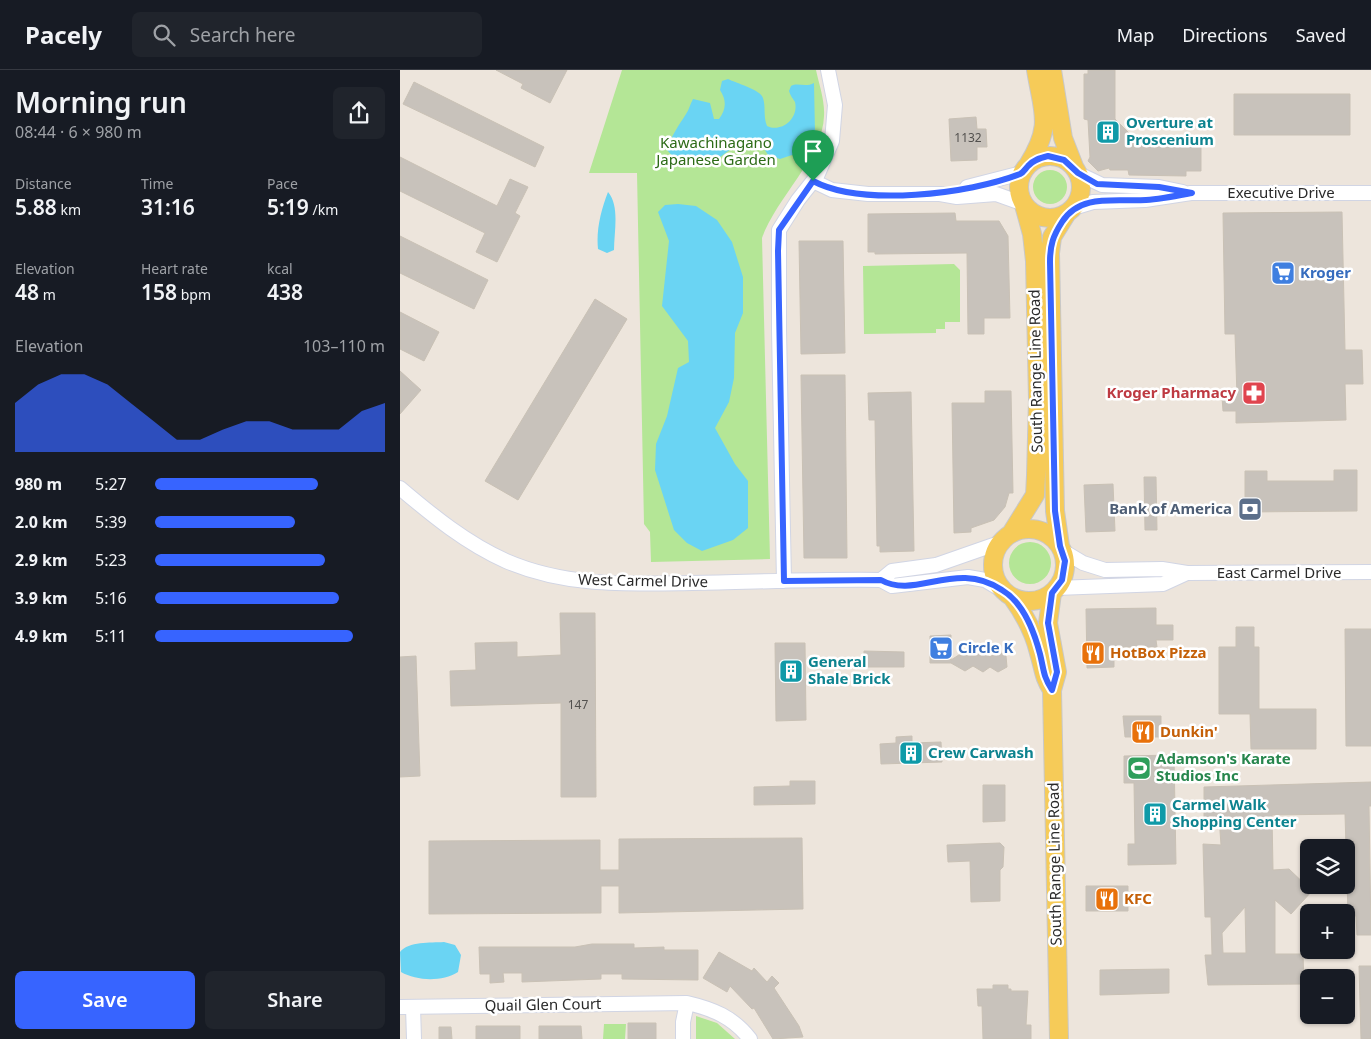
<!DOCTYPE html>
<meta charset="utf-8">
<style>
:root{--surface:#171b24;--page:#20242c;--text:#f1f3f6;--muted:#9ea1a6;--line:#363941;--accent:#3764ff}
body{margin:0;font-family:"Noto Sans",sans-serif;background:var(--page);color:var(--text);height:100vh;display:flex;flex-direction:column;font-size:19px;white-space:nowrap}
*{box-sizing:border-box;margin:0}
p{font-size:16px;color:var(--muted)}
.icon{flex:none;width:28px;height:28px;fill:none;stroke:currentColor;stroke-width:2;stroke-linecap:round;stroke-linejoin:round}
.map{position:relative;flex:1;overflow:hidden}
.sheet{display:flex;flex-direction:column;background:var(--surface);width:400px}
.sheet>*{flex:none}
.tools{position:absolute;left:900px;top:769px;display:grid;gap:10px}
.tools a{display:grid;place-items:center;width:55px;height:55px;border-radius:8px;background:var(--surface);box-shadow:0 1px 4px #0004;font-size:25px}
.pin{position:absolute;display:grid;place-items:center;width:42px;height:42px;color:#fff;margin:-51px -21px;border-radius:50% 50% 50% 0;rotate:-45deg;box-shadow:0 0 5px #0007}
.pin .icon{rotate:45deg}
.round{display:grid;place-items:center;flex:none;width:52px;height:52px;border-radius:8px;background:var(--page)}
.overview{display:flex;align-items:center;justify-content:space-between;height:85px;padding:0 15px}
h1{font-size:28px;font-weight:600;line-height:38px}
.stats{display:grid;grid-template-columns:repeat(3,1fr);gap:8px;height:85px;padding:5px 15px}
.stats div{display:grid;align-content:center}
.stats b{font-size:21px;font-weight:600}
.stats small{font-size:14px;font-weight:400}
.stats p{font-size:14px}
.chart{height:140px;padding:10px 15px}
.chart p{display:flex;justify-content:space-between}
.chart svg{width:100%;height:90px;margin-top:5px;fill:var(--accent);opacity:.7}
.button{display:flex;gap:10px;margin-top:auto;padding:10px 15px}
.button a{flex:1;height:58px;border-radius:8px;background:var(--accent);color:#fff;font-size:20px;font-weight:600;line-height:58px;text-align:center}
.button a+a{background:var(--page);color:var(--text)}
ul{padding:0 15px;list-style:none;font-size:16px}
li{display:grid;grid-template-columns:80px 60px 1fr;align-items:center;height:38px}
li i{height:12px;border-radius:6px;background:var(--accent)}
header{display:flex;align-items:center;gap:30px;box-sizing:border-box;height:70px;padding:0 25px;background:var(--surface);border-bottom:1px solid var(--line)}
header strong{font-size:24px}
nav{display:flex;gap:28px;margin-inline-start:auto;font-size:18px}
.search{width:350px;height:45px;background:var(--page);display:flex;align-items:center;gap:12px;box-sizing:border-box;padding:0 18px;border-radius:8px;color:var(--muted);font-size:19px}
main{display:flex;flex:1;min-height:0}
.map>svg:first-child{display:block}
.green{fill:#b4e696}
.water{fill:#6ad4f3}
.building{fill:#c8c2bb;stroke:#c9c1b5;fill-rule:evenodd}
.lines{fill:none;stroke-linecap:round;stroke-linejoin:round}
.minor-casing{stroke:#d1d5e4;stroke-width:16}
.major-casing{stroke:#c8c8c8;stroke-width:20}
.minor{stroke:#fff;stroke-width:14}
.major{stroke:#f6cb58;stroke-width:18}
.route-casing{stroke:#fff;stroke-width:10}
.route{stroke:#3764ff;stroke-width:6}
.labels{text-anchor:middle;stroke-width:5;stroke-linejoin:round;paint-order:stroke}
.number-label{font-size:12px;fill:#52504e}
.culture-label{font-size:15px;font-weight:bold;fill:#0d838f;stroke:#fff;text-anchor:start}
.park-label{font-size:15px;fill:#2c6b17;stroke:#fff}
.street-label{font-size:15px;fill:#2a2a2a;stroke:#fff}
.shop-label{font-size:15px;font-weight:bold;fill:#366cbe;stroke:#fff;text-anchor:start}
.health-label{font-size:15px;font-weight:bold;fill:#be3a42;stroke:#fff;text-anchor:end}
.service-label{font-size:15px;font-weight:bold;fill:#4e5e75;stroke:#fff;text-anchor:end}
.food-label{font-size:15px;font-weight:bold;fill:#c56008;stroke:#fff;text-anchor:start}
.leisure-label{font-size:15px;font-weight:bold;fill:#27864d;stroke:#fff;text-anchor:start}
</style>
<header>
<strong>Pacely</strong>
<div class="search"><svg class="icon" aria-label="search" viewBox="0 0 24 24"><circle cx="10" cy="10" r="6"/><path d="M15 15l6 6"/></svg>Search here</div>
<nav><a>Map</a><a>Directions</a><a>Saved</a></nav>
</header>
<main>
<section class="sheet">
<div class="overview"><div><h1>Morning run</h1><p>08:44 · 6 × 980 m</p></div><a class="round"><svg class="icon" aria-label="share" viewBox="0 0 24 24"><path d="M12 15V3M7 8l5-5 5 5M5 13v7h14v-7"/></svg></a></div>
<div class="stats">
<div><p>Distance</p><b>5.88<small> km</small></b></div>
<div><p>Time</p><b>31:16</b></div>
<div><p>Pace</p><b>5:19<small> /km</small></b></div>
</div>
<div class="stats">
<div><p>Elevation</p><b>48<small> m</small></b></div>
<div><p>Heart rate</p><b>158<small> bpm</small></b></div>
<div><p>kcal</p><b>438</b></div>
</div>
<div class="chart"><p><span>Elevation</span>103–110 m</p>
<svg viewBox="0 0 160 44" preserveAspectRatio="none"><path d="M0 44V20L10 11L20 6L30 6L40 11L50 20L60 29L70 38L80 38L90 33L100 29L110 29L120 33L130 33L140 33L150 24L160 20V44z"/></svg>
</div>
<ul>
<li><b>980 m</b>5:27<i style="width:71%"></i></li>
<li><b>2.0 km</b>5:39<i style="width:61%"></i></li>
<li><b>2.9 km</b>5:23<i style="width:74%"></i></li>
<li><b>3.9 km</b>5:16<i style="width:80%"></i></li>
<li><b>4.9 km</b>5:11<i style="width:86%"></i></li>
</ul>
<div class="button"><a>Save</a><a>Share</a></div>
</section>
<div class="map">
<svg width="971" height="969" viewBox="0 0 971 969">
<rect width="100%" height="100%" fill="#ede5dc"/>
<path class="green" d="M222 0H416C419 14 425 31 424 46 423 87 376 128 362 168L370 489 251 492 250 462 244 454 237 103H189Z
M633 117a17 17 0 1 1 34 0a17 17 0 1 1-34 0Z
M554 194 560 200V252H545V259H536V263L464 264 463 196Z
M609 493a21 21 0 1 1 42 0a21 21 0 1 1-42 0Z
M296 946 317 953 335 969H296Z
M204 954H226L225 969H203Z"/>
<path class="water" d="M328 9C336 13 361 20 363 28 366 37 363 46 367 56 381 63 399 49 395 32 393 29 390 25 389 21L391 16C398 12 405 18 414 13L415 63 407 80 380 89 368 85 363 77 347 74 331 79 316 90 277 91 267 80C271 66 279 55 286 44 289 40 290 34 293 29L310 33 314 49H319C326 39 327 31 320 20L322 11Z
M208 122C220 136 214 162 214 180L207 183 198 179C196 160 201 140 208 122Z
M278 134 296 136 317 150 332 172 343 207V243L335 263 334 308 329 332 315 358 335 394 348 411V458L333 470 302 481 287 473 274 460 255 400 256 374 267 346 278 298 289 292 288 271 262 236 269 171 258 142 265 135Z
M44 872 55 875 61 885 58 902C42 912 17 911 1 902L0 882C9 871 30 873 44 872Z"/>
<path class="building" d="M96 0H167L150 33 121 18 123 14Z
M688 0H715V49L740 74H801V101H786V106L729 105 728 100H710L709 98 698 101 688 91 690 87 688 50 684 49V4H688Z
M14 12 144 77 135 97 3 34Z
M834 24H950V65H834Z
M576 47 577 59H586L587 77H577V90L551 91 549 49Z
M0 87 97 136 110 109 128 117 115 143 120 146 97 192 76 182 85 163 0 121Z
M942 142 945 280H962L963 314H945L946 350 836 353V341H823L822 327 837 326 835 264H825L823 143Z
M555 143 556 151H599L608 166 610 248H584V264H568L567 183 475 184V182H468V144Z
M0 166 88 210 74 239 0 203Z
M399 171H443L445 283 401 284Z
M195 229 227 249 118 430 85 411Z
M0 242 39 262 24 291 0 279Z
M0 301 21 320 0 344Z
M401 305H445L447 488H404Z
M585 321H611L613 423H609L605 437 594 450 571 458V462L554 463 552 333H585Z
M511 322 514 481 480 482V476H477L475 350H469L468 323Z
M934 400H957V441L845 442V401H867V411H934Z
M744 407H756L757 460H745Z
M713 414 715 461 686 462 684 415Z
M756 538V555H773V570H756L757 577H714V597L687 598 686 539Z
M160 543H195L196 727H161V633L51 636 50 601 76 600 75 573 117 572V587L161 585Z
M836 557H854V577H859V639H916V679H851L850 644H819V577H836Z
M945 559H971V676H946Z
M551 565V590L565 581 574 586 582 581 590 587 598 581 606 586 607 597 598 602 590 597 583 602 573 596 565 601 551 593H530V566Z
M375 573H405L406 650 376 651Z
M464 581 504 582V597H464Z
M16 586 20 706 0 707V587Z
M723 646H761V667H725Z
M512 666V673L541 672 542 692 481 694 480 674 496 673V667Z
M774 685 776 794 728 795V774H735L734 713H724V686Z
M390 711H415V734L354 735V717L390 716Z
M971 712V736H969L971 865H957L956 846 948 844 945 744 872 745 873 800 889 799 912 821 891 844 875 830V884H903L904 914 808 915 805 885H812L811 847H805L803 774 821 775 819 747 804 748V717ZM845 837 846 883H823L822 863Z
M583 715H605V751L583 752Z
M402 768 403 839 219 843V816H201V843L29 844V771L200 770V800H219V769Z
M600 773 604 777 603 797 600 800V831L571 832 570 791 548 792 547 775Z
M686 816H728V841H686Z
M192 874H234V878L264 877V880H298V910L222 909V904H201V909L122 912V903H103L104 912 90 913V904H80L79 877H175Z
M319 882 352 901 354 898 367 912 372 906 379 913 374 918 399 956 403 967 373 969 354 938 352 939 330 916 327 922 303 908Z
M959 896H971V969H961Z
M769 899V923L700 925V900Z
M593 915H608V919H611V921H628L626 955H631V969H583L582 936H578L577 919H593Z
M228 953H256V969H228Z
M76 956H120V969H76Z
M139 956H181L182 969H139Z
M39 957H51L52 969H39Z"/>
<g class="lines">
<g class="minor-casing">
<path id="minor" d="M677 103 702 115 759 117 783 122
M413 111 432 120 468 124H540L557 127 596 124 624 134
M567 117 622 103
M673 138 693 132 745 130 791 123H971
M0 418C33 446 66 473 106 491 166 517 228 514 292 513 355 512 418 509 481 510L492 516 568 507 585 510 602 520
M663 481 683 493 705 500 762 499 787 503 971 502
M481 510 492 501 536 495 599 473
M384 511 379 260V160L398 130 417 106 432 71 435 35 428 0
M656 518 763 514 787 503
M0 937 287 933C313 939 333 947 350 969
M13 937 14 969
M283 969V952L287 933"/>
</g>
<g class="major-casing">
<path id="major" d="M652 0 663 68 675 99
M619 117a31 31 0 1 1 62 0a31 31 0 1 1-62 0Z
M628 95C653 55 643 43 636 0
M593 495a36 36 0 1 1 72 0a36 36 0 1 1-72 0Z
M612 462 635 425 636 406 638 329 635 191 632 164 624 135
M660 476 655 441 650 183 652 167 667 143
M652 523 648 553 657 602 652 620 659 969
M612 527C625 545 634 562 639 583 644 599 643 606 652 620"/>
</g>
<use href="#minor" class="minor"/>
<use href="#major" class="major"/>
</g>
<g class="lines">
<g class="route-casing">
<path id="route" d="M648 86 664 90 678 103 697 114 759 117 792 123C776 126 761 129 746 130 716 132 680 123 662 152 653 166 650 175 650 192L655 441 660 476 665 491 662 510 652 523 648 553 657 602 652 620C643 606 644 600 640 584 634 561 624 533 602 520 556 489 516 530 481 510L384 511 378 181 379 160 413 111C462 137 569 124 620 104 624 102 625 99 628 96 633 90 640 88 648 86Z"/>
</g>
<use href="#route" class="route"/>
</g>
<defs>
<g id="building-square" transform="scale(1.25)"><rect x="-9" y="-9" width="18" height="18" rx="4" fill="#0f9aa8" stroke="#fff"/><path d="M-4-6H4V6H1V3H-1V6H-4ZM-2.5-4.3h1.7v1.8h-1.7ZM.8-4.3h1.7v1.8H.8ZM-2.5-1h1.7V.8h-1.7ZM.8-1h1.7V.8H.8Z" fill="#fff"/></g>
<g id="supermarket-square" transform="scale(1.25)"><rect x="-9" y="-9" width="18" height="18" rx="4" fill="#3f7fe0" stroke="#fff"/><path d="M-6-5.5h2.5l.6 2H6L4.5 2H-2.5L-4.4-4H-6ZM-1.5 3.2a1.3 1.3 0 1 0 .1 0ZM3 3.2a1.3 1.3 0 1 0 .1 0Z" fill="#fff"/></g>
<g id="pharmacy-square" transform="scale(1.25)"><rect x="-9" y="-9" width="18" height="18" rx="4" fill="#e0444e" stroke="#fff"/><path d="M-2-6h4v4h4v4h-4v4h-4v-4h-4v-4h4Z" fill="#fff"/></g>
<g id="bank-square" transform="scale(1.25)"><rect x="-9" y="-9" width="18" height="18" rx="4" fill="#5c6f8a" stroke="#fff"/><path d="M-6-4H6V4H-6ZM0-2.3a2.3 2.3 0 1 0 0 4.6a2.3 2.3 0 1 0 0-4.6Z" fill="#fff"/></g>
<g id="restaurant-square" transform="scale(1.25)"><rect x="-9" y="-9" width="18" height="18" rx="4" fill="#e8710a" stroke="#fff"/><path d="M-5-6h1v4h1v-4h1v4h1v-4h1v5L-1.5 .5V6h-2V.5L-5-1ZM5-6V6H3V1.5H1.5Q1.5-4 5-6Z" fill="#fff"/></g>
<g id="stadium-square" transform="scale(1.25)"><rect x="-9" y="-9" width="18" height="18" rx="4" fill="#2e9e5b" stroke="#fff"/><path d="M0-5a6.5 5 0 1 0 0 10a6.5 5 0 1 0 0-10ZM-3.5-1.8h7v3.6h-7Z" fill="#fff"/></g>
</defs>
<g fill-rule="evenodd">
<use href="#building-square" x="708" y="62"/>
<use href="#supermarket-square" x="883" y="203"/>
<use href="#pharmacy-square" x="854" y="323"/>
<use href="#bank-square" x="850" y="439"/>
<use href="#supermarket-square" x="541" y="578"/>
<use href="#restaurant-square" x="693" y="583"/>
<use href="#building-square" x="391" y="601"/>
<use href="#restaurant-square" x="743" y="662"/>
<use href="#building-square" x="511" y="683"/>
<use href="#stadium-square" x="739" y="698"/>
<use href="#building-square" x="755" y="744"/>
<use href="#restaurant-square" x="707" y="829"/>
</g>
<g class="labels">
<g class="number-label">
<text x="568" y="72">1132</text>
<text x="178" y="639">147</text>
</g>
<g class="culture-label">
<text x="726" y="58">Overture at<tspan x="726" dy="17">Proscenium</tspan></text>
<text x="408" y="597">General<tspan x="408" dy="17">Shale Brick</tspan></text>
<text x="528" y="688">Crew Carwash</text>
<text x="772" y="740">Carmel Walk<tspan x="772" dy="17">Shopping Center</tspan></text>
</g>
<g class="park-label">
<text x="316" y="78">Kawachinagano<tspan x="316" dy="17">Japanese Garden</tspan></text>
</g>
<g class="street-label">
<text x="881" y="128">Executive Drive</text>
<text transform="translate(636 301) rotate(-91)" y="5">South Range Line Road</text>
<text x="879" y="508">East Carmel Drive</text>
<text transform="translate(243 511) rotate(1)" y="5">West Carmel Drive</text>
<text transform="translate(655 794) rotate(-91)" y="5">South Range Line Road</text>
<text transform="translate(143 935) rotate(-1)" y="5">Quail Glen Court</text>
</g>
<g class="shop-label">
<text x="900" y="208">Kroger</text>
<text x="558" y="583">Circle K</text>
</g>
<g class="health-label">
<text x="836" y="328">Kroger Pharmacy</text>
</g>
<g class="service-label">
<text x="832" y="444">Bank of America</text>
</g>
<g class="food-label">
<text x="710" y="588">HotBox Pizza</text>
<text x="760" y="667">Dunkin'</text>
<text x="724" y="834">KFC</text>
</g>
<g class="leisure-label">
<text x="756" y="694">Adamson's Karate<tspan x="756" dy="17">Studios Inc</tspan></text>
</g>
</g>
</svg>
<div class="tools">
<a><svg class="icon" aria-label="layers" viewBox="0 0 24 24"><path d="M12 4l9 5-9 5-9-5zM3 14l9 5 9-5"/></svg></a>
<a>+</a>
<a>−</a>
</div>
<div class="pin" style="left:413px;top:111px;background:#1e9e55"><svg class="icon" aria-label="arrive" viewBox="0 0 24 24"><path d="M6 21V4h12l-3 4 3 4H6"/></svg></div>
</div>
</main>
